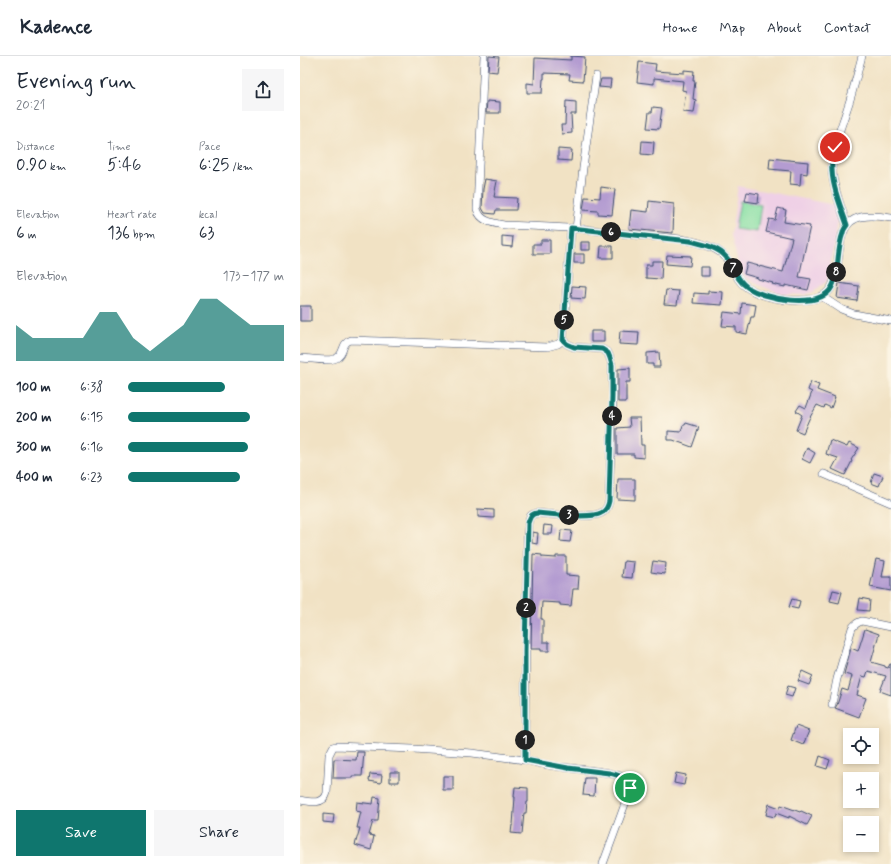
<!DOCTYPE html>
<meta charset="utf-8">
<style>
:root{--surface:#fff;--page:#f6f6f7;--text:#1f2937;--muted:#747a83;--line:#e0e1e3;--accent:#0f766e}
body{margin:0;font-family:Mynerve,sans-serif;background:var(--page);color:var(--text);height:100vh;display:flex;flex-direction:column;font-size:15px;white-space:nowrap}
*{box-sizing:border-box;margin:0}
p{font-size:13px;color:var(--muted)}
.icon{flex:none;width:22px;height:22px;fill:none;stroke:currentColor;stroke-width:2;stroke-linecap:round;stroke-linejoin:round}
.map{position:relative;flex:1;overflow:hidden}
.panel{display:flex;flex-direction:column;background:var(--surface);width:300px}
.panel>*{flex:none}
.tools{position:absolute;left:543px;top:672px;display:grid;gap:8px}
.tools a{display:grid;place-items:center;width:36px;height:36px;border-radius:0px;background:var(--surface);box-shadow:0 2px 6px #0003;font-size:20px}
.pin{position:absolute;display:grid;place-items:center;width:34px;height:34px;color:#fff;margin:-17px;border:2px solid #fff;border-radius:50%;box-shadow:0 1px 4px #0007}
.km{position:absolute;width:20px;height:20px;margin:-10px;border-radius:50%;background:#222;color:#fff;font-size:11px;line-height:20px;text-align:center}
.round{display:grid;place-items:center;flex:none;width:42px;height:42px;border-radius:0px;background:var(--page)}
.headline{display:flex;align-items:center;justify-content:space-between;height:68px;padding:0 16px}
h1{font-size:22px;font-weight:600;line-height:30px}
.stats{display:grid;grid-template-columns:repeat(3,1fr);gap:6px;height:68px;padding:4px 16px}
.stats div{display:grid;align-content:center}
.stats b{font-size:17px;font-weight:600}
.stats small{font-size:11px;font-weight:400}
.stats p{font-size:11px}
.chart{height:112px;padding:8px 16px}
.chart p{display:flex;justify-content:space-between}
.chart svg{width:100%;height:72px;margin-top:4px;fill:var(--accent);opacity:.7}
.action{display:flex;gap:8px;margin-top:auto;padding:8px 16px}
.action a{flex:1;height:46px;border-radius:0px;background:var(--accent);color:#fff;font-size:16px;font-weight:600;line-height:46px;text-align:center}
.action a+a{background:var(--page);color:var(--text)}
ul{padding:0 16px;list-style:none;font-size:13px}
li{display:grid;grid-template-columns:64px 48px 1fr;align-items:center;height:30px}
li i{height:10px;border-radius:5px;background:var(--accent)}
header{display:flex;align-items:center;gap:24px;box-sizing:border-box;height:56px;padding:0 20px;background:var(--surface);border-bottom:1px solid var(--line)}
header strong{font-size:19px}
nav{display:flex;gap:22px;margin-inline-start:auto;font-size:14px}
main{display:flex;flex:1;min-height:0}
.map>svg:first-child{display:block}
.built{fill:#efd0e6}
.pitch{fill:#86dfa4;stroke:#508781}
.building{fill:#b49cd1}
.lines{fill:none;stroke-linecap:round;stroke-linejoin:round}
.minor-casing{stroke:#3b4a6d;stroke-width:8}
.minor{stroke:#fff;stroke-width:7}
.route-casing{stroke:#fff;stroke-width:8}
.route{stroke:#0f766e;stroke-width:5}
</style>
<header>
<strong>Kadence</strong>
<nav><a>Home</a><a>Map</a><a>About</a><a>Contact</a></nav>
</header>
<main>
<section class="panel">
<div class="headline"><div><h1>Evening run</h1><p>20:21</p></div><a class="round"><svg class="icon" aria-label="share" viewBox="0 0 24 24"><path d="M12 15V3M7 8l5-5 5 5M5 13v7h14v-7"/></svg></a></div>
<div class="stats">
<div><p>Distance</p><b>0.90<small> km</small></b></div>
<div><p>Time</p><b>5:46</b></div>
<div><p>Pace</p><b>6:25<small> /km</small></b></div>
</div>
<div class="stats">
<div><p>Elevation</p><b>6<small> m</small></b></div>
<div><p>Heart rate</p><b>136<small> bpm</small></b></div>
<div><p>kcal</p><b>63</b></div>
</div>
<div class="chart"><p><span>Elevation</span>173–177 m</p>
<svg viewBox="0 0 160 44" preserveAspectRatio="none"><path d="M0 44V22L10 30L20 30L30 30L40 30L50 14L60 14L70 30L80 38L90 30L100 22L110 6L120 6L130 14L140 22L150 22L160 22V44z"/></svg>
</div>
<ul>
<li><b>100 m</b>6:38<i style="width:62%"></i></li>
<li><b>200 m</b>6:15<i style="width:78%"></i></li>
<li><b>300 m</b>6:16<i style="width:77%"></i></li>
<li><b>400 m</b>6:23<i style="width:72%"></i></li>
</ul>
<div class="action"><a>Save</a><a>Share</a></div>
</section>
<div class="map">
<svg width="591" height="808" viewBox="0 0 591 808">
<rect width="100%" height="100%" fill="#fcf5e5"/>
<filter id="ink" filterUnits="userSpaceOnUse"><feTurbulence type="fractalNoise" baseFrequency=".025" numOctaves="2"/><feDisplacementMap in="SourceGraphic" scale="8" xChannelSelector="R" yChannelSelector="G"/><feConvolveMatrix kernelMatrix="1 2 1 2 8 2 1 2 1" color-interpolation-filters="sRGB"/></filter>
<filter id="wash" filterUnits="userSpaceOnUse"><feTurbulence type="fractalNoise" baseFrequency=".012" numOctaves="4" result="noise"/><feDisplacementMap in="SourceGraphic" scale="16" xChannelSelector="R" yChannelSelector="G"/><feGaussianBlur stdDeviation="0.9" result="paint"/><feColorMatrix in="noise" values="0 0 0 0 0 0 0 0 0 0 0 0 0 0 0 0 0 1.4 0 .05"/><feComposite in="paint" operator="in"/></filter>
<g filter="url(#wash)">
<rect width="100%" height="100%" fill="#f1e2c4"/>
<path class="built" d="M438 130 535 149 538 166 527 225 513 236 504 239 484 238 461 230 445 222 439 211 431 179Z"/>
<path class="pitch" d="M440 145 461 149 457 176 435 173Z"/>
<g id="blocks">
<path class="building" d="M189 0 199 1 197 16 188 15Z
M271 0 285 1 283 25 269 24 270 18 244 17V23H243L242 37H227V27L234 28 235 2 271 4Z
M339 6 356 8 355 15 384 17V14L394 15 393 25H395L393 43 396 44 394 57 383 56 386 35 382 34 383 25 354 22V28L337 26Z
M301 23H311L310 32 299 31Z
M187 45 200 46V57H186Z
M266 45 276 46V58H271L272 77 262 78 261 69H265Z
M353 51 362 52 359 73 347 72 349 56H352Z
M342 85 354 86 353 99 341 98Z
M258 93 272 94 271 105 258 104Z
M470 102 508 106 507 118 501 117 500 129 490 128 491 115 469 113Z
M185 123 197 125 194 141 217 142 216 154H196L195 158 185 157 182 152 183 133Z
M301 131 315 133 312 159 298 158V155L283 154 285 141 300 142Z
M447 136 459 138 458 147 445 145Z
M349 145 374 148 373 177 329 173 331 154 348 156Z
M478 152 486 154 484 166 510 170 499 221 511 223 508 234 485 229V231L472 228 473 227 458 223V222L444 218 447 207 483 216 492 182 466 176 469 163 475 164Z
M202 180 213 181 212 191 202 190Z
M241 184H250V198H233V188H241Z
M281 186H290V194H281Z
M301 190H313V202H300Z
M274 198H284V207H274Z
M367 199 391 200 390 210 366 208Z
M352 205H362L361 223 346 222V209H352Z
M400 211H409V220H400Z
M539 227 559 230 557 245 537 242Z
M272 230 286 231 285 243 271 242Z
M366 234 379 235 377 249 364 248Z
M408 235 423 236 422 249 393 247 394 237 408 238Z
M442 247 456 249 454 261H451L447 278 436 276V271L422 270 424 256 441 258Z
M0 250H11V265H0Z
M291 275H304V286H291Z
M320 275 339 276 338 289 319 288Z
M359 296 360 311H353V308H347V297Z
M330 312V326H326V346H318V313Z
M511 326 519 329 517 334 535 341 531 352 525 349 524 352 517 349 509 363 503 377 496 374 502 359 496 355 500 349 506 352 512 336 508 334Z
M329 362H340L341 389H344V402L334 401V398H317V372L330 371Z
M386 367 399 371 392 391 373 384H368V375L381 376 383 369H385Z
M530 384 547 391 549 387 559 392 551 404 552 405 545 419 532 413 538 402 526 398Z
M507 392 515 397 510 407 502 403Z
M574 417 583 420 579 430 571 427Z
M318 423H335V444L317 443Z
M178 453 194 454V462L178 461Z
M244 469 253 470 252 478H243Z
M261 474 272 475 270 486 260 485Z
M232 476 238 477 237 488 232 487Z
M233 498 242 499V501L256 502V500H266V519L279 520 278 533H273L271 550 260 549V547L242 546 241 563H243V586H249V595H241V593H231Z
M576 503 585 505 582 521H591V535L570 531Z
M324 505 334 506 332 522 322 521Z
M353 505 366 507 365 518 351 516Z
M533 534 542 536 539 547 530 545Z
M560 542 570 544 569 555 558 554Z
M492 543 500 545 498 553 489 551Z
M565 573 579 578 571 606 585 610V611L588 612 590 608H591V639L580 635 586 620 568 615 566 621 562 620 557 639 566 642 559 661 535 652 537 649 542 633 548 635 552 620 544 618 551 592 558 595Z
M502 615 513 620 509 629 498 625Z
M488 630 495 632 492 641 485 639Z
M496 670 509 675 503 689 491 684Z
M57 696H64L62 720H52V722H33L34 703 56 704Z
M520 700 530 704 527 713 517 710Z
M90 716H99V726H90Z
M376 717 386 719 384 729 374 727Z
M70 718 82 719 81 727 69 725Z
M143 720H153V734H143Z
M285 722H295L294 740 283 739Z
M215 731 228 732V746H227L226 757H224L222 778 211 777 212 769H213L215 741H214Z
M74 741 80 742 78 765H73L69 779 74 780 71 794 55 789 60 772H57L61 756 56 755 57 746 73 748Z
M469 748 480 752 481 749 500 756 501 755 512 760 507 769 489 760V762L476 757 475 761 466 759Z
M23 758 34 759 33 767 23 766Z"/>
</g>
</g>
<g filter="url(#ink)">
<use href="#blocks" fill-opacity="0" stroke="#3b4a6d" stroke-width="1"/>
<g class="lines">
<g class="minor-casing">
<path id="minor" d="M184 0 177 153C180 165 192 167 204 169 230 170 256 171 282 173 303 175 325 178 346 180 366 182 389 182 408 190 422 195 427 202 434 214 436 218 437 222 440 225 452 240 486 246 505 244 514 244 526 241 531 232 543 214 533 173 555 163 565 158 580 160 591 162
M547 169C541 151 533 132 532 113 532 92 541 72 547 53 553 36 557 18 562 0
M271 173 263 284 267 288 274 291 302 293 308 297 310 302 312 309 313 340 309 445C308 450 306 455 301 457 291 463 250 458 237 457 234 458 231 458 230 461 226 467 227 504 227 513 226 577 225 640 225 704 240 708 255 711 271 712 283 714 309 715 320 720 326 723 330 730 329 737L303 808
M276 173 283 112 296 20
M521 240 541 253 554 258 591 265
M0 302C9 302 32 307 38 301 45 296 41 287 51 284L247 291 258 288 263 284
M524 418 591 447
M532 648 537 623 552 572C555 568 558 566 562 565L591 571
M0 744C10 746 24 749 27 737L29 699 33 691 35 690 113 693 172 697 225 704"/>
</g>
<use href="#minor" class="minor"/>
</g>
</g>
<g class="lines" filter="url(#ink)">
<g class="route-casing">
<path id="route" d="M330 732C325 722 320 719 309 717L268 712 225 704V594L228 467C230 461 231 458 237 457 250 458 291 463 301 457 306 455 308 450 309 445L312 340V309L310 302 308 297 302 293 274 291 267 288 263 284 271 172 390 185C402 188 418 191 426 201 435 211 435 223 447 231 464 243 520 254 532 231 535 226 536 219 537 213 538 203 539 187 543 177 543 174 545 172 547 169 540 148 530 126 532 104 533 100 534 95 535 91"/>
</g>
<use href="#route" class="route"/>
</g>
</svg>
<div class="tools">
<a><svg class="icon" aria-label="locate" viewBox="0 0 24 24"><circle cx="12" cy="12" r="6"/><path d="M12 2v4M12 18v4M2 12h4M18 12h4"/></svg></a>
<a>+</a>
<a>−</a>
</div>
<div class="pin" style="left:330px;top:732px;background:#1e9e55"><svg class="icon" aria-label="arrive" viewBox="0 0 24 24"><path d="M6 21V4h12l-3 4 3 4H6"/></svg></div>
<div class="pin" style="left:535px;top:91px;background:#d93025"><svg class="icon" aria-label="check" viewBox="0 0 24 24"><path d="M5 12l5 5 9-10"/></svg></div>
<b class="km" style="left:225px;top:684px">1</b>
<b class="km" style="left:226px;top:552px">2</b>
<b class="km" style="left:269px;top:459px">3</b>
<b class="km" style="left:312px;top:360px">4</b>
<b class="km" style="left:264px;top:264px">5</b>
<b class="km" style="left:311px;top:176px">6</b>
<b class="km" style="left:433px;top:212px">7</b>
<b class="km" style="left:536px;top:216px">8</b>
</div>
</main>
